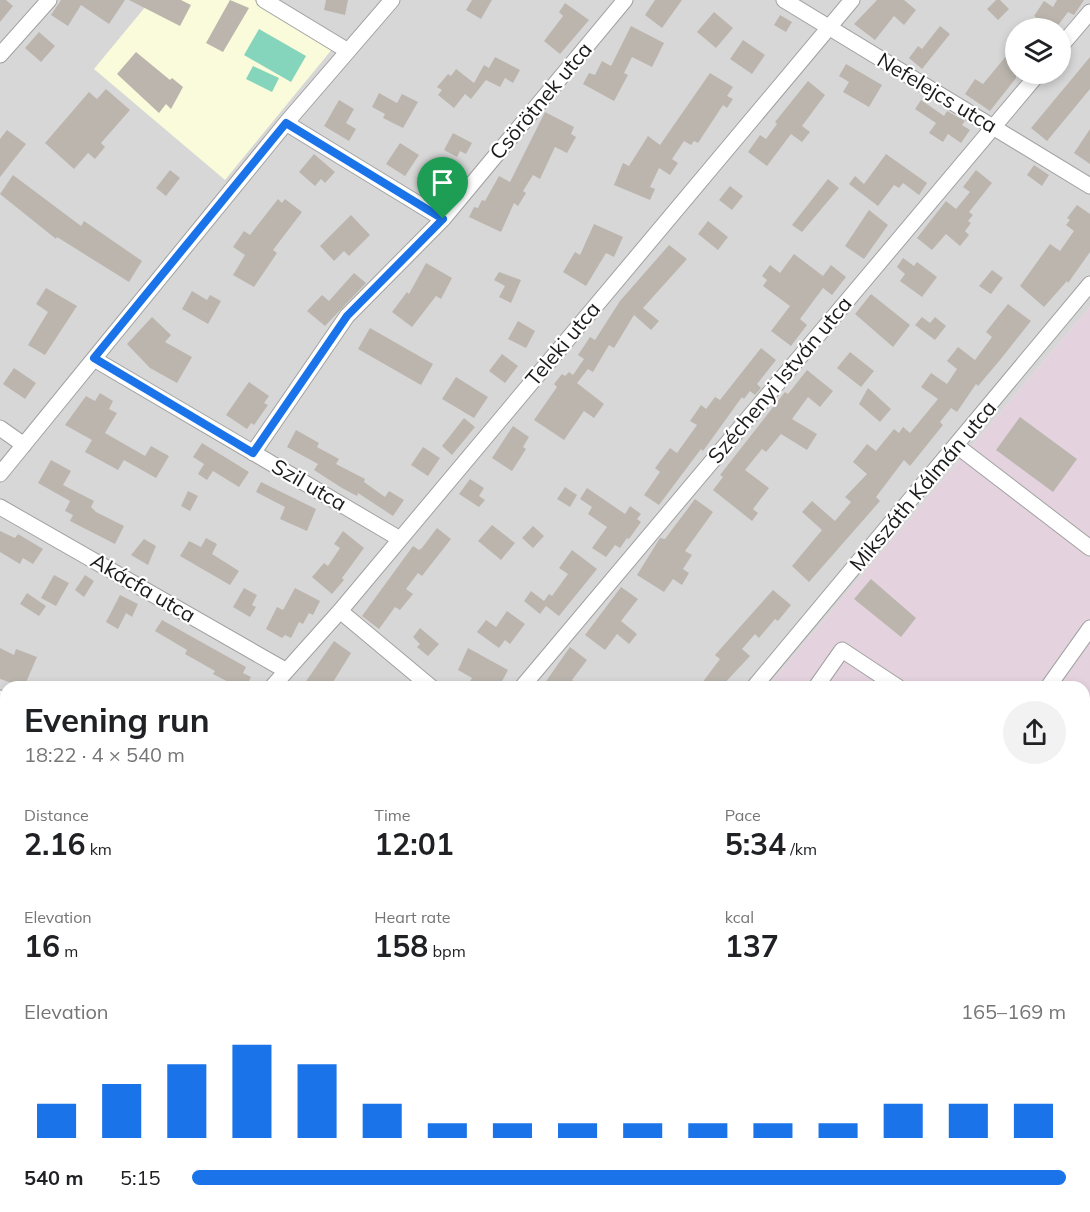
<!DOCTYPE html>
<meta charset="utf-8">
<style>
:root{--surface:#fff;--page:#f2f2f2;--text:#202124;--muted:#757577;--accent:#1a73e8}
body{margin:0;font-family:Mulish,sans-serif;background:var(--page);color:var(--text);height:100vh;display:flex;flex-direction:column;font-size:22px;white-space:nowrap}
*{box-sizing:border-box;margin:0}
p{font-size:20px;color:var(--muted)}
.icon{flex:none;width:33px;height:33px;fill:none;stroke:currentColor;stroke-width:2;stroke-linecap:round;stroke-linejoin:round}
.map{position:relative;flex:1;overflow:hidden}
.sheet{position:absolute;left:0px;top:681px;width:1090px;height:531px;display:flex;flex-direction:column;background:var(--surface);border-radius:18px 18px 0 0;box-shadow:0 3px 9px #0003}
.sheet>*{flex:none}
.fabs{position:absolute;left:1005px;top:18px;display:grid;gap:12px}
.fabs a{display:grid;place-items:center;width:66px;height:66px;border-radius:50%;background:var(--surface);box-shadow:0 3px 9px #0003;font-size:30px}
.pin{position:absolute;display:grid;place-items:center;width:51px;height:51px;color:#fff;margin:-62px -26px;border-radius:50% 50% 50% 0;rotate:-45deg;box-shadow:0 0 6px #0007}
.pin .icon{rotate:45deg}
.round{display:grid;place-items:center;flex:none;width:63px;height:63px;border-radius:32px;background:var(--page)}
.summary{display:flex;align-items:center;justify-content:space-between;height:102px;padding:0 24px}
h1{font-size:33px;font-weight:700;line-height:45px}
.figures{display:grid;grid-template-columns:repeat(3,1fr);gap:9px;height:102px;padding:6px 24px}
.figures div{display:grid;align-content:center}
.figures b{font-size:30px;font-weight:700}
.figures small{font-size:16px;font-weight:400}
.figures p{font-size:16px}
.chart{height:168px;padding:12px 24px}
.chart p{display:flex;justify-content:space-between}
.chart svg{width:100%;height:108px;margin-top:6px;stroke:var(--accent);stroke-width:6}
ul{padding:0 24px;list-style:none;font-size:20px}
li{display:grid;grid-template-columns:96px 72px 1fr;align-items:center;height:45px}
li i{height:15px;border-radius:8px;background:var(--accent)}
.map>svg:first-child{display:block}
.residential{fill:#d8d7d7;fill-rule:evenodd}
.industrial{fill:#e4d3df}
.education{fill:#f9fbda}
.pitch{fill:#85d4bc}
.building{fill:#bbb5ae}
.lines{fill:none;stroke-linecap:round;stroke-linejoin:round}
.minor-casing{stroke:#a1a1a1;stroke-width:17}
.major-casing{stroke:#83660d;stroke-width:22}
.minor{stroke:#fff;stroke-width:15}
.major{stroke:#f2d59f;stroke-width:20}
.rail{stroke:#686868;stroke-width:4;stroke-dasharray:12 12;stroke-linecap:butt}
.route-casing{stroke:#fff;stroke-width:12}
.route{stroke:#1a73e8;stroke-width:8}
.labels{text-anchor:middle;stroke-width:4.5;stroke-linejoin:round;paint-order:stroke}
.street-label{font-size:21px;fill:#1a1a1a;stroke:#fff}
</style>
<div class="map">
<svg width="1090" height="1212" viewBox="0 0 1090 1212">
<rect width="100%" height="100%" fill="#ebe8e1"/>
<path class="residential" d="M0 0H151L146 9 333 48 254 0H1090V307L767 687H6V712L0 709ZM1016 28H1060V74H1016Z
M0 1027 6 1031V1206H311L321 1212H0Z"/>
<path class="industrial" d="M1090 307V1212H914L906 1206H1084V687H767Z
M2 710 6 712V790L0 787V714Z
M673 1206H823L829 1212H682Z"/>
<path class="education" d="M151 0H254L333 48 225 180 94 69Z"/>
<path class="pitch" d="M259 29 306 56 291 82 244 55Z
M253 66 279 78 272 92 246 79Z"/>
<path class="building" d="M0 0H6L13 6 0 22Z
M61 0H125L109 24 81 5 68 26 51 15Z
M129 0H181L191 5 180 26Z
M230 0 249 8 223 52 206 43Z
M326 0H348L345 15 324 10Z
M472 0H492L481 19 466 10Z
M655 0H682L662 28 645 15Z
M877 0H904L916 10 904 25 894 16 875 40 854 24Z
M996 0H1000L1009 9 998 20 987 9Z
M1057 0H1084L1074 15 1068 12 1056 28H1051L1034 16 1044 1 1053 7Z
M565 3 589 20 560 54 544 41 563 16 559 12Z
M714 12 733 28 716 48 697 32Z
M780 15 792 22 786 32 774 25Z
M631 26 664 43 652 67 632 57 624 73 628 75 614 101 583 84 589 73 595 75 602 61 611 66Z
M940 26 950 34 922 69 909 58 918 46 922 49Z
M39 32 55 46 41 62 25 48Z
M743 40 765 55 752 74 730 59Z
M1016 44V78L990 111 965 94 975 79 983 84Z
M136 52 170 80 172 78 183 87 171 109 166 104 159 113 117 74Z
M495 57 520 70 513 83 505 78 500 87 486 80 471 99 465 94 454 108 438 95 442 90 437 87 448 74 451 76 456 69 474 83 484 65 489 68Z
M1090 57V89L1047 141 1031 128Z
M846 64 882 85 869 107 843 92 849 82 839 76Z
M710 73 733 87 727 96 733 99 727 108 723 105 698 143 694 141 691 145 684 141 672 159 678 163 670 175 659 168 650 187 655 189 650 200 614 185 623 163 629 166 648 136 660 145Z
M808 81 825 95 802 126 810 132 802 142 791 134 767 166 748 152 760 135 766 139 777 124 775 122Z
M106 89 130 110 101 143 105 147 95 159 88 153 74 169 45 143 89 92 97 99Z
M379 93 397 103 402 94 418 102 403 128 383 118 385 114 372 107Z
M339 100 354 109 346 123 356 129 349 141 324 126Z
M921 100 944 116 947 111 965 121 962 125 970 130 961 143 948 134 943 142 929 133 936 123 915 109Z
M545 112 574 127 571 134 576 137 567 153 555 147 540 179 533 175 523 191 526 193 518 206 514 203 501 232 469 217 474 207 478 208 482 200 485 201 499 176 510 182Z
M1090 129V164L1074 153Z
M7 130 26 144 0 177V139Z
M453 133 472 143 466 154 460 151 457 157 444 150Z
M400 143 419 155 405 176 386 164Z
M314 154 335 172 325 183 321 179 315 186 299 172Z
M886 154 927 183 919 195 903 183 899 188 894 185 878 206 849 184 855 176 864 184Z
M1034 165 1049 175 1042 186 1027 175Z
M170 170 180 178 166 196 156 188Z
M976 170 992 183 969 212 973 215 968 221 971 223 965 231 969 235 960 246 946 234 932 250 917 238 946 201 956 209 970 192 963 187Z
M13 175 81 226 84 221 142 261 129 282 57 237 56 239 0 194Z
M828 179 839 188 802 232 792 225Z
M730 186 743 196 732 210 719 200Z
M278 199 282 203 285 199 302 212 273 250 277 253 254 287 233 275 245 255 233 247 244 231 250 235Z
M1077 205 1090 214V252L1068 283 1067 281 1044 307 1020 286 1050 244 1060 251 1074 231 1066 225 1070 220 1067 218Z
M869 210 888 225 864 259 845 246Z
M351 215 370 235 349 256 344 251 334 261 320 246Z
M708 221 728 237 718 250 698 234Z
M594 224 623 237 614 257 606 253 586 286 563 272 575 252 580 255Z
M669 245 687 259 643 308 659 321 651 330 634 315 614 348 609 345 593 372 588 369 577 383 604 404 594 418 584 411 564 440 534 420 557 387 554 384 562 374 565 376 569 372 573 375 584 359 578 355 590 337 595 340 620 301Z
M794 254 823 276 831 265 846 277 832 295 823 288 800 319 807 325 791 346 771 331 790 306 763 286 767 280 762 276 770 265 780 273Z
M903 258 914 266 917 262 937 277 922 297 900 281 905 274 897 267Z
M426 263 452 278 441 299 436 296 412 327 392 312 407 292 409 294Z
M992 270 1003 278 991 294 979 286Z
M499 272 521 280 511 303 499 297 505 286 494 280Z
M354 273 366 283 325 326 307 311 322 295 329 301Z
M46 288 77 306 45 355 28 345 48 312 36 304Z
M192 291 207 300 210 295 221 301 208 324 182 309Z
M871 294 910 325 893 347 855 314Z
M1008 304 1031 321 1000 360 978 386 976 384 957 412 951 408 940 422 943 425 910 466 904 460 876 497 880 501 809 582 792 566 822 530 802 512 812 501 835 521 851 502 845 497 867 474 853 462 867 444 876 451 894 429 899 433 903 427 910 433 938 399 921 387 931 373 947 384 957 369 947 361 958 347 975 360 992 337 986 332Z
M152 317 171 335 165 342 192 357 177 383 150 368 127 344Z
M922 317 930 323 935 317 946 326 935 340 915 325Z
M518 321 535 331 526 348 508 339Z
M370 328 433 364 421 385 358 349Z
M761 348 776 360 757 384 761 388 755 395 750 391 744 399 742 397 703 451 701 449 659 505 644 495 660 472 655 468 670 448 677 453 697 425 690 421 701 405 706 409 715 397 720 400Z
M850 352 874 371 861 387 837 368Z
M502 354 518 366 505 383 489 371Z
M14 368 36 383 25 399 3 384Z
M807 370 833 391 820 407 808 397 792 419 817 434 807 450 781 434 766 452 762 449 745 470 769 488 753 509 758 513 752 521 713 490 723 477 720 475 785 392 788 394Z
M456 377 488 397 474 418 442 399Z
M249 382 269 396 264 403 268 405 254 425 251 423 247 429 226 415Z
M868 388 891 409 880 422 859 404Z
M100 393 113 401 109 409 117 413 105 433 145 456 151 446 169 456 156 478 124 460 118 470 85 452 92 440 65 425 86 396 95 401Z
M1020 417 1077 459 1053 492 996 450Z
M464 418 475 427 452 455 442 446Z
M513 426 529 437 523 447 526 449 512 471 492 458Z
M296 430 319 443 317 447 339 459 336 464 365 479 364 482 385 497 389 491 404 500 393 516 358 493 357 496 342 488 314 470 318 464 287 447Z
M202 443 249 472 239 487 213 471 207 480 198 474 204 464 193 457Z
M423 447 440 458 428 476 411 465Z
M51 460 71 471 63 485 94 501 91 507 96 512 124 526 115 544 70 521 73 515 65 511 70 501 38 483Z
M470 479 484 488 479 496 485 500 479 507 459 494Z
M261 482 316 509 307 531 280 519 285 507 256 492Z
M565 487 577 495 570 507 557 499Z
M587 488 625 514 630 506 641 514 637 519 641 522 629 539 627 538 620 548 615 545 606 557 592 548 607 527 588 514 592 507 580 499Z
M188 491 198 496 190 511 181 506Z
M695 499 713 512 685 551 692 555 683 569 689 573 682 585 673 579 664 592 637 575 660 538 665 539Z
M492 525 515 543 501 560 478 541Z
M533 526 544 536 533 548 522 538Z
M437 528 451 539 422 576 418 573 406 589 413 594 400 610 395 607 379 629 362 616 413 546 419 550 422 548Z
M0 531 15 538 18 534 43 549 33 564 23 558 20 564 0 552Z
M343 531 364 548 342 578 344 580 332 594 312 577 324 563 328 566 340 548 334 544Z
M206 538 217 544 212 554 239 571 230 585 180 556 189 541 201 547Z
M144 539 156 546 148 565 131 555Z
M572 550 597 569 559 616 546 606 540 614 524 601 531 591 544 601 549 594 552 596 568 574 559 568Z
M54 575 69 583 56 606 41 598Z
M85 575 94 581 84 597 75 590Z
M871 579 916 618 901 637 854 599Z
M621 587 638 599 621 621 637 634 629 644 617 634 605 650 585 635Z
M244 588 257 595 252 605 256 607 250 617 233 607Z
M295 588 320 601 313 615 309 613 303 624 299 622 291 638 285 635 282 638 266 629 277 607 283 610Z
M773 590 791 605 778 621 775 619 759 638 755 634 742 649 750 656 721 687H699L720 659 715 655Z
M27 593 46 606 39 616 20 604Z
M120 595 138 604 132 617 126 613 118 629 106 622Z
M507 611 525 624 510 644 505 640 499 648 477 632 486 620 496 627Z
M162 620 246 667 243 673 251 677 246 687H238L213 674 215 671 185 654 187 650 155 631Z
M420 628 439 644 428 656 417 647 420 644 413 637Z
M334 641 351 653 330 687H302Z
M570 647 587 660 572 680 583 687H542Z
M0 648 14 655 16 649 37 657 24 687 0 679Z
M468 648 508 670 499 687H467L472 678 458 670Z"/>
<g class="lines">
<g class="minor-casing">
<path id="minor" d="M264 0 348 51
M784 0 1090 186
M1060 47 1090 12
M0 55 49 0
M286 123 443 219
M94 359 400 539
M0 428 24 445
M957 446 1090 548
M253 453 347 316 443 219 625 0
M0 474 286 123 392 0
M0 507 285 670
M340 611 431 687
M272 687 340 611 852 0
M522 687 1038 74
M754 687 1090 284
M816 687 842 650 898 687
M1048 687 1090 628
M0 698 6 701
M1084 712 1090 715
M1084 810 1090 814
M0 838 6 832
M0 873 6 876
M1084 918 1090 921
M1084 1005 1090 1009
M0 1041 6 1044
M0 1075 6 1078
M0 1185 6 1188
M36 1206 46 1212
M229 1206 239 1212
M288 1206 299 1212
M592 1206 603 1212
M869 1206 878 1212
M416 1212 420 1206
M894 1212 896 1206"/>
</g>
<g class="major-casing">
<path id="major" d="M0 1058 6 1061
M259 1206 269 1212"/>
</g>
<use href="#minor" class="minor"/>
<use href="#major" class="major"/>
<path class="rail" d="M0 746 6 748
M0 757 6 760
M697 1206 706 1212
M713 1206 722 1212
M734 1206 742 1212"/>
</g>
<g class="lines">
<g class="route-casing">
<path id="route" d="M286 123 443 219 347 316 253 453 94 358Z"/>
</g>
<use href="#route" class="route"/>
</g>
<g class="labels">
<g class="street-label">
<text transform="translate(937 93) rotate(31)" y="7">Nefelejcs utca</text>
<text transform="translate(541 101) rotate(-50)" y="7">Csörötnek utca</text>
<text transform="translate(563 344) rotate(-50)" y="7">Teleki utca</text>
<text transform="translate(780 380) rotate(-50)" y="7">Széchenyi István utca</text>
<text transform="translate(309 485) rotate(30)" y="7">Szil utca</text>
<text transform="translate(923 486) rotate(-50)" y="7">Mikszáth Kálmán utca</text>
<text transform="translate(143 588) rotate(30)" y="7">Akácfa utca</text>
</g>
</g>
</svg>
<div class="fabs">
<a><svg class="icon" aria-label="layers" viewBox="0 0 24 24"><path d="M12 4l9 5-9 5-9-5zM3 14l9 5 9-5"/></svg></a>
</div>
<div class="pin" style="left:443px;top:219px;background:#1e9e55"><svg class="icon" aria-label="arrive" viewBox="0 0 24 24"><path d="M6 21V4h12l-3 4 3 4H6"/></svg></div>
<section class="sheet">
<div class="summary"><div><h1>Evening run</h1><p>18:22 · 4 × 540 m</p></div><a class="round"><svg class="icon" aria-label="share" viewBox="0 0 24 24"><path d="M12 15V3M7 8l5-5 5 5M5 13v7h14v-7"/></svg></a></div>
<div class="figures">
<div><p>Distance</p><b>2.16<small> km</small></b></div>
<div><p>Time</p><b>12:01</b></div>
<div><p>Pace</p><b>5:34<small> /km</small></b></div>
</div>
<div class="figures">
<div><p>Elevation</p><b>16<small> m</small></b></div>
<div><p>Heart rate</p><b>158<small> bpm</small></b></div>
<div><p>kcal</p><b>137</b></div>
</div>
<div class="chart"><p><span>Elevation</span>165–169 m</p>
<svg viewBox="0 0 160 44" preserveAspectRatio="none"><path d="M5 44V30M15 44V22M25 44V14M35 44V6M45 44V14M55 44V30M65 44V38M75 44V38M85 44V38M95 44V38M105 44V38M115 44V38M125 44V38M135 44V30M145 44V30M155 44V30"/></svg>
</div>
<ul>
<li><b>540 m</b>5:15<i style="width:100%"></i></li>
</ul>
</section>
</div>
